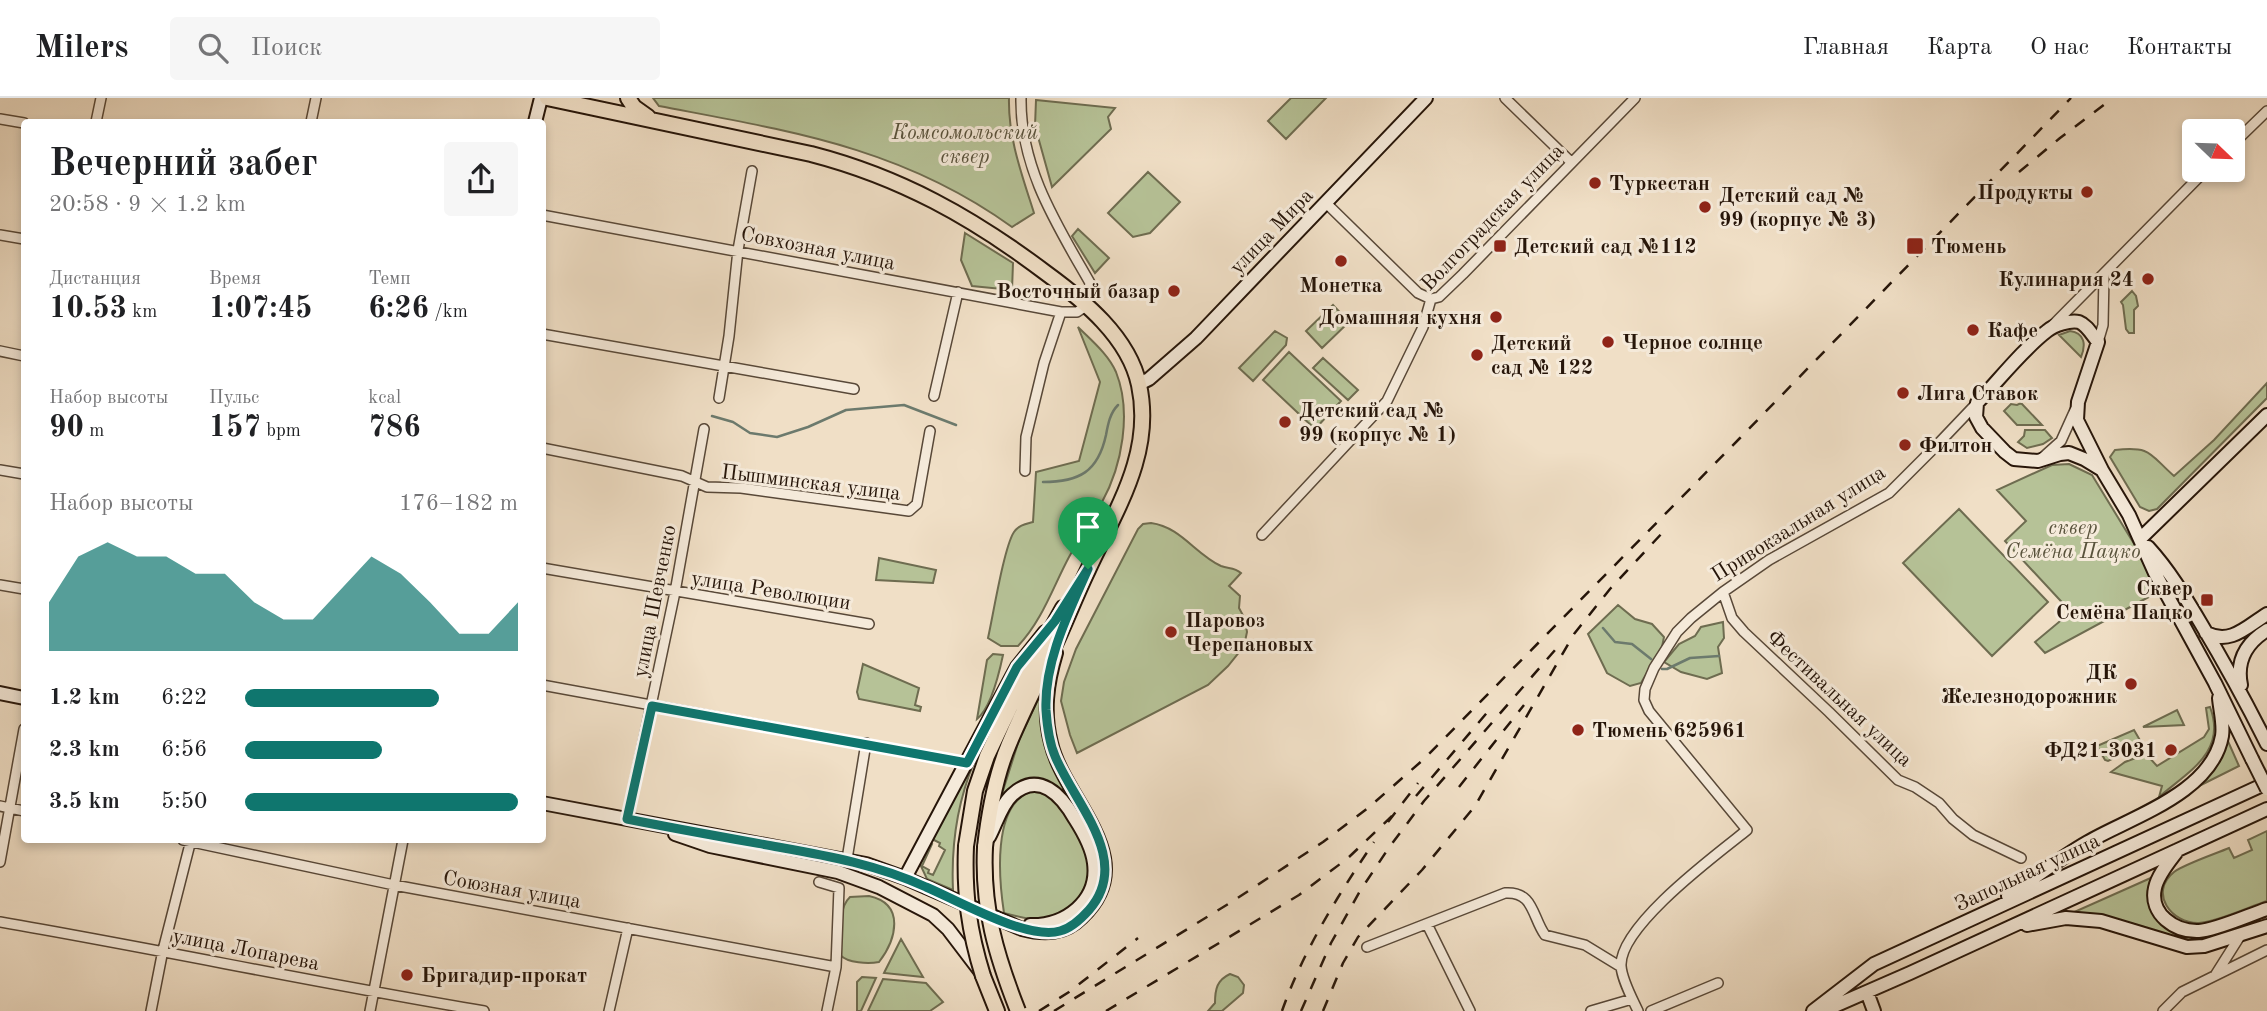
<!DOCTYPE html>
<html lang="ru">
<meta charset="utf-8">
<style>
:root{--surface:#fff;--page:#f6f6f6;--text:#202124;--muted:#757577;--line:#e0e0e0;--accent:#0f766e}
body{margin:0;font-family:"Old Standard TT",serif;background:var(--page);color:var(--text);height:100vh;display:flex;flex-direction:column;font-size:26px;white-space:nowrap}
*{box-sizing:border-box;margin:0}
p{font-size:23px;color:var(--muted)}
.icon{flex:none;width:38px;height:38px;fill:none;stroke:currentColor;stroke-width:2;stroke-linecap:round;stroke-linejoin:round}
.map{position:relative;flex:1;overflow:hidden}
.sheet{position:absolute;left:21px;top:21px;width:525px;height:724px;display:flex;flex-direction:column;background:var(--surface);border-radius:7px;box-shadow:0 4px 10px #0003}
.sheet>*{flex:none}
.needle{width:46px;rotate:113deg}
.controls{position:absolute;left:2182px;top:21px;display:grid;gap:14px}
.controls a{display:grid;place-items:center;width:63px;height:63px;border-radius:7px;background:var(--surface);box-shadow:0 4px 10px #0003;font-size:35px}
.pin{position:absolute;display:grid;place-items:center;width:60px;height:60px;color:#fff;margin:-72px -30px;border-radius:50% 50% 50% 0;rotate:-45deg;box-shadow:0 0 7px #0007}
.pin .icon{rotate:45deg}
.round{display:grid;place-items:center;flex:none;width:74px;height:74px;border-radius:7px;background:var(--page)}
.headline{display:flex;align-items:center;justify-content:space-between;height:119px;padding:0 28px}
h1{font-size:38px;font-weight:700;line-height:52px}
.metrics{display:grid;grid-template-columns:repeat(3,1fr);gap:10px;height:119px;padding:7px 28px}
.metrics div{display:grid;align-content:center}
.metrics b{font-size:30px;font-weight:700}
.metrics small{font-size:19px;font-weight:400}
.metrics p{font-size:19px}
.chart{height:196px;padding:14px 28px}
.chart p{display:flex;justify-content:space-between}
.chart svg{width:100%;height:126px;margin-top:7px;fill:var(--accent);opacity:.7}
ul{padding:0 28px;list-style:none;font-size:23px}
li{display:grid;grid-template-columns:112px 84px 1fr;align-items:center;height:52px}
li i{height:18px;border-radius:9px;background:var(--accent)}
header{display:flex;align-items:center;gap:42px;box-sizing:border-box;height:98px;padding:0 35px;background:var(--surface);border-bottom:2px solid var(--line)}
header strong{font-size:33px}
nav{display:flex;gap:38px;margin-inline-start:auto;font-size:24px}
.search{width:490px;height:63px;background:var(--page);display:flex;align-items:center;gap:18px;box-sizing:border-box;padding:0 24px;border-radius:7px;color:var(--muted);font-size:26px}
.map>svg:first-child{display:block}
.green{fill:#b6c297;stroke:#6e6c50;stroke-width:2}
.lines{fill:none;stroke-linecap:round;stroke-linejoin:round}
.stream{stroke:#6c7a6d;stroke-width:2.5}
.street-casing{stroke:#584838;stroke-width:12}
.secondary-casing{stroke:#261509;stroke-width:16}
.primary-casing{stroke:#261509;stroke-width:18}
.street{stroke:#f5eada;stroke-width:9}
.secondary{stroke:#f5eada;stroke-width:12}
.primary{stroke:#f0dfc6;stroke-width:14}
.rail{stroke:#261509;stroke-width:2.5;stroke-dasharray:12 12;stroke-linecap:butt}
.secondary-bridge-casing{stroke:#261509;stroke-width:16;stroke-linecap:butt}
.primary-bridge-casing{stroke:#261509;stroke-width:18;stroke-linecap:butt}
.secondary-bridge{stroke:#f5eada;stroke-width:12}
.primary-bridge{stroke:#f0dfc6;stroke-width:14}
.route-casing{stroke:#fff;stroke-width:14}
.route{stroke:#0f766e;stroke-width:9}
.poi-dot{fill:#8f2418;stroke:#f5eada;stroke-width:2.5}
.labels{text-anchor:middle;stroke-width:6;stroke-linejoin:round;paint-order:stroke}
.park-label{font-size:21px;font-style:italic;fill:#58523b;stroke:#f5eada}
.poi-label{font-size:21px;font-weight:bold;fill:#261509;stroke:#f5eada;text-anchor:start}
.street-label{font-size:21px;fill:#261509;stroke:#f5eada}
</style>
<header>
<strong>Milers</strong>
<div class="search"><svg class="icon" aria-label="search" viewBox="0 0 24 24"><circle cx="10" cy="10" r="6"/><path d="M15 15l6 6"/></svg>Поиск</div>
<nav><a>Главная</a><a>Карта</a><a>О нас</a><a>Контакты</a></nav>
</header>
<div class="map">
<svg width="2267" height="913" viewBox="0 0 2267 913">
<rect width="100%" height="100%" fill="#f0dfc6"/>
<filter id="stains"><feTurbulence type="fractalNoise" baseFrequency=".00286" numOctaves="4"/><feColorMatrix values="0 0 0 0 .2 0 0 0 0 .09 0 0 0 0 .02 0 0 0 .5 -.17"/></filter>
<radialGradient id="worn" r=".72"><stop offset=".6" stop-color="#630" stop-opacity="0"/><stop offset="1" stop-color="#630" stop-opacity=".3"/></radialGradient>
<path class="green" d="M653 0H1009C1008 40 1022 77 1034 115L1012 129C901 49 789 33 659 8Z
M1291 0H1326L1286 41 1268 23Z
M1036 2 1115 10 1108 19 1111 31 1052 89 1035 28Z
M1148 74 1180 104 1150 135 1133 139 1108 115Z
M1078 131 1109 160 1095 175 1072 138Z
M965 135 1013 165 1012 192 972 188 961 162Z
M2132 193 2136 198 2138 208 2134 212V235H2129L2126 231 2123 207 2121 204Z
M1333 207 1349 224 1322 250 1306 233Z
M1078 229C1092 243 1108 256 1116 274 1132 314 1122 368 1102 404 1092 423 1079 441 1069 459 1053 489 1042 523 1018 548H1001L988 540C993 518 1004 449 1014 434 1019 427 1026 426 1033 424L1036 374 1079 363 1100 284Z
M1275 233 1287 240 1286 247 1253 283 1239 270Z
M2070 233C2085 235 2086 247 2081 259L2059 237Z
M1289 254 1341 303 1315 331 1263 282Z
M1323 260 1358 292 1348 302 1313 270Z
M2267 285V300L2157 411 2149 413 2140 409 2110 359 2115 352C2152 348 2149 356 2174 378L2214 342Z
M2021 305 2042 327H2017L2004 313 2011 306 2017 307Z
M2025 332H2045L2052 340 2043 346 2027 350 2018 344 2024 338Z
M2069 366 2092 377 2136 449 2158 494 2045 555 2035 544 2071 514 2005 443 2026 423 1997 392 2052 367Z
M1959 411 2048 504 1992 558 1903 465Z
M1151 425C1181 429 1195 456 1221 468 1229 471 1234 469 1241 475L1229 488 1240 498 1239 510 1245 521 1247 534 1244 548 1228 568 1208 587 1077 655 1070 637 1061 603 1064 584 1076 551 1138 431 1143 426Z
M879 460 936 472 933 485 876 482Z
M1618 507 1635 521 1652 526 1664 539 1662 549 1641 585 1630 588 1607 575 1588 536Z
M1723 524 1724 540 1718 549 1722 575 1707 581 1681 574 1664 564 1679 546 1695 538 1701 529Z
M993 556 1003 557C999 576 991 610 977 621L987 562Z
M863 566 919 590 915 607 921 609 920 613 859 601 857 594Z
M1041 595V611L1068 696C1063 694 1059 690 1054 687 1034 675 1016 684 1001 699L1019 642Z
M2210 609C2227 654 2189 673 2159 699L2162 688 2111 674 2125 664 2146 656 2157 668 2204 639 2209 631 2206 610Z
M2177 612 2184 627 2143 629Z
M2134 632 2141 644 2139 648 2108 663 2105 662 2097 648Z
M2227 641 2239 668 2193 691 2218 663Z
M972 661 975 662C957 704 951 747 953 792L927 781 919 764 927 744 932 746 922 768 929 772 928 775 933 777 945 752 939 748 940 745 930 740Z
M1030 694C1052 692 1064 712 1073 729 1080 740 1086 751 1088 764 1092 796 1066 820 1036 821 1026 822 1014 817 1004 815 999 782 992 708 1030 694Z
M2267 733V803C2249 809 2217 824 2199 825 2172 826 2148 795 2174 774 2185 766 2215 756 2229 750L2234 760 2252 752 2248 742Z
M2153 779 2167 830C2182 837 2192 840 2208 837L2210 841 2184 844 2072 815Z
M869 798C906 806 896 842 879 864 868 866 848 865 840 857 841 840 837 811 850 799Z
M901 841 923 879 884 875Z
M1230 876 1238 879 1244 887 1243 895 1222 913H1208L1215 905C1215 891 1217 882 1230 876Z
M862 879 876 880 861 913H857V884Z
M883 881 926 885 943 904 930 913H868Z"/>
<g class="lines">
<path class="stream" d="M712 318 733 324 750 335 777 339 808 329 846 312 904 307 956 327
M1043 384C1079 384 1098 374 1106 337 1108 326 1110 315 1118 307
M1603 530 1615 544 1632 546 1651 561
M1662 571H1667L1690 560 1719 558"/>
<g class="street-casing">
<path id="street" d="M1505 0 1571 64
M0 21 24 25
M96 24 101 0
M311 24 316 0
M2233 46 2267 13
M1325 104 1418 195 1431 201
M542 117 1061 214H1077L1086 208 1090 185C1057 127 1020 70 1021 0
M0 137 24 141
M1431 201 1439 199 1463 176 1635 0
M2053 227 2206 72
M542 236 854 291
M2098 244 2103 227 2104 177
M0 253 24 258
M934 298 958 194
M719 300 729 238 738 152 752 73
M542 350 682 378 707 389 741 390 909 413 917 406 930 333
M2042 360 2061 343 2075 312
M0 372 24 376
M1025 373 1026 339 1044 265 1061 214
M1262 437 1387 303 1423 229 1431 201
M542 470 869 526
M0 487 24 491
M1723 494 1732 520 1744 534 1829 614 1898 682 1915 689 1939 705 1953 721 1973 737 2021 760
M542 587 967 665
M0 708 24 713
M627 721 675 494 704 331
M183 742 394 787 836 869
M847 761 866 645
M0 764 24 631
M819 784 839 790 836 869 827 913
M0 824C162 852 322 886 484 913
M1427 826 1470 913
M1367 849 1505 795C1534 793 1532 819 1545 837L1585 847 1621 869
M2216 876 2240 838
M151 913 163 852 191 742
M370 913 403 742
M609 913 628 830
M1591 913 1632 901
M1638 913C1632 900 1622 882 1621 868 1619 828 1717 756 1747 732L1649 613 1644 602 1645 591 1654 570 1677 534 1691 520 1723 494 1769 462 1889 395 1937 347 1977 305
M1651 913 1718 885
M2163 913 2182 894 2267 852"/>
</g>
<g class="secondary-casing">
<path id="secondary" d="M535 24 541 0
M1139 286 1149 281 1196 240 1426 0
M2102 372 2077 322 2078 304 2098 244C2092 237 2087 227 2079 224 2070 222 2054 227 2047 233 2022 252 1999 282 1977 305L1976 319 1982 330 2005 354 2014 361 2038 363 2060 356 2069 355 2084 361 2102 372 2129 417 2155 475 2215 585 2252 661
M2141 440 2267 317
M2148 449C2169 472 2184 497 2200 524 2224 564 2246 604 2267 646
M2206 535C2231 547 2246 529 2267 516
M2241 587C2236 563 2246 545 2267 532
M0 595 24 600
M542 705 866 766 905 780 1022 831C1045 837 1065 836 1082 819 1143 761 1065 704 1051 645 1043 614 1047 585 1056 555
M675 736 710 748 838 774 879 789 933 817 948 831 980 873
M989 739C996 726 1001 707 1012 697 1039 672 1062 698 1075 721 1084 735 1092 749 1094 765 1099 803 1065 828 1030 827
M2178 752C2170 763 2158 776 2155 790 2149 816 2175 834 2199 833 2216 832 2249 817 2267 811
M905 780 1017 569 1045 534
M2008 798C2034 780 2060 760 2088 744 2131 719 2212 695 2222 638 2224 626 2220 612 2219 600
M2027 827 2066 820 2101 823 2187 849 2204 848 2267 828
M1867 894 1874 913
M1813 913 1874 866 2267 685
M1823 913 1910 875 2267 711"/>
</g>
<g class="primary-casing">
<path id="primary" d="M547 0 811 56C900 79 972 119 1046 175 1083 202 1129 239 1139 287 1154 356 1115 413 1088 472 1074 501 1063 531 1049 559 1036 588 1021 617 1009 646 995 679 989 714 985 749
M628 0 634 9 648 19
M966 748 975 693 987 658 1021 586 1063 510
M983 878 997 913"/>
</g>
<use href="#street" class="street"/>
<use href="#secondary" class="secondary"/>
<use href="#primary" class="primary"/>
<path class="rail" d="M2019 74 2060 40 2113 0
M1459 689 1524 607
M1416 698 1491 610
M1388 724 1418 685
M1039 913 1069 894 1138 840
M1054 913 1233 803 1323 744 1368 710 1424 661 1740 340 2071 0
M1106 913 1299 797 1348 760 1392 718
M1282 913C1303 853 1338 797 1374 744
M1301 913 1331 845 1360 793 1388 751 1424 703 1562 544
M1323 913 1343 865 1358 839 1422 772 1475 708 1574 536 1610 491 1664 433"/>
<g class="secondary-bridge-casing">
<path id="secondary-bridge" d="M2252 661 2267 691"/>
</g>
<g class="primary-bridge-casing">
<path id="primary-bridge" d="M966 748C964 796 969 833 983 878
M985 749C982 810 996 857 1018 913"/>
</g>
<use href="#secondary-bridge" class="secondary-bridge"/>
<use href="#primary-bridge" class="primary-bridge"/>
</g>
<g class="lines">
<g class="route-casing">
<path id="route" d="M1088 471C1069 514 1044 563 1046 612 1047 627 1049 644 1055 658 1074 705 1133 762 1089 812 1081 821 1072 830 1060 833 1028 843 957 802 926 789 878 767 829 758 778 749 728 740 677 731 627 721L652 608 967 665 1017 569 1055 523Z"/>
</g>
<use href="#route" class="route"/>
</g>
<g class="poi-dot">
<circle cx="1595" cy="85" r="7"/>
<circle cx="2087" cy="94" r="7"/>
<circle cx="1705" cy="109" r="7"/>
<rect x="1493" y="141" width="14" height="14" rx="3.5"/>
<rect x="1906" y="139" width="18" height="18" rx="3.5"/>
<circle cx="1341" cy="163" r="7"/>
<circle cx="2148" cy="181" r="7"/>
<circle cx="1174" cy="193" r="7"/>
<circle cx="1496" cy="219" r="7"/>
<circle cx="1973" cy="232" r="7"/>
<circle cx="1608" cy="244" r="7"/>
<circle cx="1477" cy="257" r="7"/>
<circle cx="1903" cy="295" r="7"/>
<circle cx="1285" cy="324" r="7"/>
<circle cx="1905" cy="347" r="7"/>
<rect x="2200" y="495" width="14" height="14" rx="3.5"/>
<circle cx="1171" cy="534" r="7"/>
<circle cx="2131" cy="586" r="7"/>
<circle cx="1578" cy="632" r="7"/>
<circle cx="2171" cy="652" r="7"/>
<circle cx="407" cy="877" r="7"/>
</g>
<g class="labels">
<g class="park-label">
<text x="965" y="41">Комсомольский<tspan x="965" dy="24">сквер</tspan></text>
<text x="2073" y="436">сквер<tspan x="2073" dy="24">Семёна Пацко</tspan></text>
</g>
<g class="poi-label">
<text x="1609" y="92">Туркестан</text>
<text x="2073" y="101" text-anchor="end">Продукты</text>
<text x="1719" y="104">Детский сад №<tspan x="1719" dy="24">99 (корпус № 3)</tspan></text>
<text x="1514" y="155">Детский сад №112</text>
<text x="1931" y="155">Тюмень</text>
<text x="2134" y="188" text-anchor="end">Кулинария 24</text>
<text x="1341" y="194" text-anchor="middle">Монетка</text>
<text x="1160" y="200" text-anchor="end">Восточный базар</text>
<text x="1482" y="226" text-anchor="end">Домашняя кухня</text>
<text x="1987" y="239">Кафе</text>
<text x="1622" y="251">Черное солнце</text>
<text x="1491" y="252">Детский<tspan x="1491" dy="24">сад № 122</tspan></text>
<text x="1917" y="302">Лига Ставок</text>
<text x="1299" y="319">Детский сад №<tspan x="1299" dy="24">99 (корпус № 1)</tspan></text>
<text x="1919" y="354">Филтон</text>
<text x="2193" y="497" text-anchor="end">Сквер<tspan x="2193" dy="24">Семёна Пацко</tspan></text>
<text x="1185" y="529">Паровоз<tspan x="1185" dy="24">Черепановых</tspan></text>
<text x="2117" y="581" text-anchor="end">ДК<tspan x="2117" dy="24">Железнодорожник</tspan></text>
<text x="1592" y="639">Тюмень 625961</text>
<text x="2157" y="659" text-anchor="end">ФД21-3031</text>
<text x="421" y="884">Бригадир-прокат</text>
</g>
<g class="street-label">
<text transform="translate(1492 119) rotate(-46)" y="7">Волгоградская улица</text>
<text transform="translate(1271 133) rotate(-46)" y="7">улица Мира</text>
<text transform="translate(818 150) rotate(11)" y="7">Совхозная улица</text>
<text transform="translate(811 384) rotate(7)" y="7">Пышминская улица</text>
<text transform="translate(1798 425) rotate(-32)" y="7">Привокзальная улица</text>
<text transform="translate(771 492) rotate(9)" y="7">улица Революции</text>
<text transform="translate(654 503) rotate(-79)" y="7">улица Шевченко</text>
<text transform="translate(1840 600) rotate(43)" y="7">Фестивальная улица</text>
<text transform="translate(2027 774) rotate(-25)" y="7">Запольная улица</text>
<text transform="translate(512 791) rotate(10)" y="7">Союзная улица</text>
<text transform="translate(246 851) rotate(11)" y="7">улица Лопарева</text>
</g>
</g>
<rect width="100%" height="100%" filter="url(#stains)"/>
<rect width="100%" height="100%" fill="url(#worn)"/>
</svg>
<div class="controls">
<a><svg class="needle" viewBox="-14 -14 28 28"><path d="M0-13l5 13h-10z" fill="#e53935"/><path d="M0 13l5-13h-10z" fill="#757577"/></svg></a>
</div>
<div class="pin" style="left:1088px;top:471px;background:#1e9e55"><svg class="icon" aria-label="arrive" viewBox="0 0 24 24"><path d="M6 21V4h12l-3 4 3 4H6"/></svg></div>
<section class="sheet">
<div class="headline"><div><h1>Вечерний забег</h1><p>20:58 · 9 × 1.2 km</p></div><a class="round"><svg class="icon" aria-label="share" viewBox="0 0 24 24"><path d="M12 15V3M7 8l5-5 5 5M5 13v7h14v-7"/></svg></a></div>
<div class="metrics">
<div><p>Дистанция</p><b>10.53<small> km</small></b></div>
<div><p>Время</p><b>1:07:45</b></div>
<div><p>Темп</p><b>6:26<small> /km</small></b></div>
</div>
<div class="metrics">
<div><p>Набор высоты</p><b>90<small> m</small></b></div>
<div><p>Пульс</p><b>157<small> bpm</small></b></div>
<div><p>kcal</p><b>786</b></div>
</div>
<div class="chart"><p><span>Набор высоты</span>176–182 m</p>
<svg viewBox="0 0 160 44" preserveAspectRatio="none"><path d="M0 44V27L10 11L20 6L30 11L40 11L50 17L60 17L70 27L80 33L90 33L100 22L110 11L120 17L130 27L140 38L150 38L160 27V44z"/></svg>
</div>
<ul>
<li><b>1.2 km</b>6:22<i style="width:71%"></i></li>
<li><b>2.3 km</b>6:56<i style="width:50%"></i></li>
<li><b>3.5 km</b>5:50<i style="width:100%"></i></li>
</ul>
</section>
</div>
